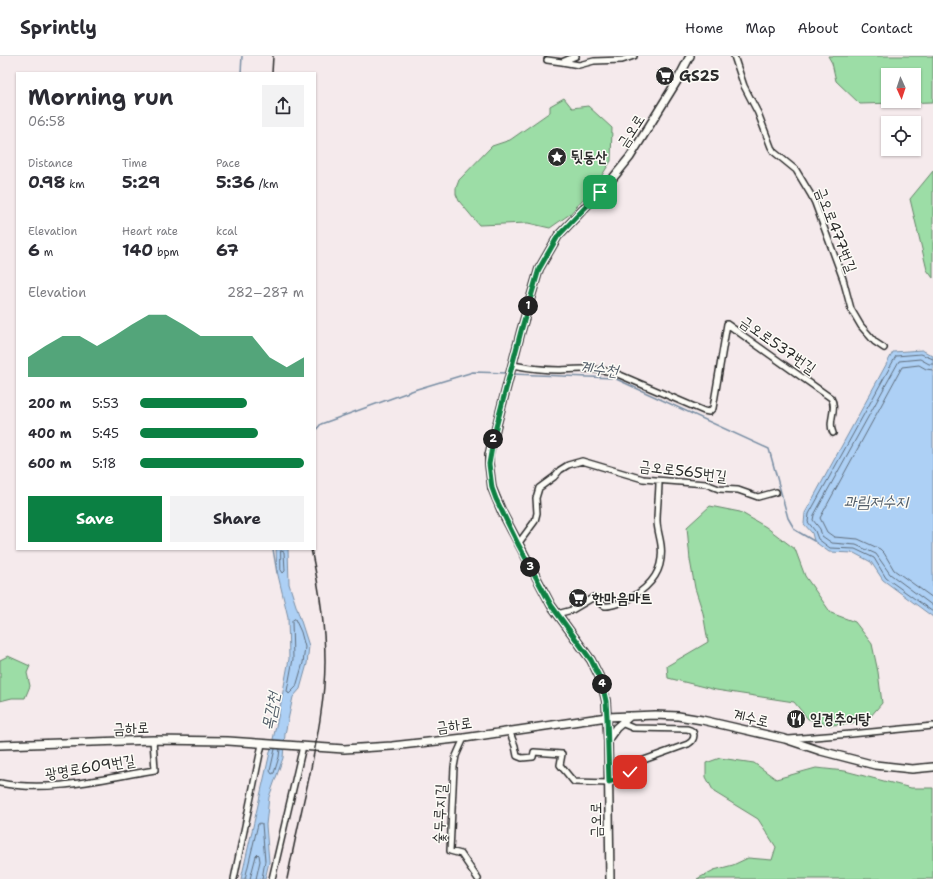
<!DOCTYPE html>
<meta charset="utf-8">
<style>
:root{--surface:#fff;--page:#f2f2f3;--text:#2b2b33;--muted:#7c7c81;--line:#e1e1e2;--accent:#0b8043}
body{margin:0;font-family:"Shantell Sans","Poor Story",sans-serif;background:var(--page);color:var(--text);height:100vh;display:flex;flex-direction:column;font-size:15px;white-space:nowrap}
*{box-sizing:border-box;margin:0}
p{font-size:13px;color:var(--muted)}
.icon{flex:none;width:22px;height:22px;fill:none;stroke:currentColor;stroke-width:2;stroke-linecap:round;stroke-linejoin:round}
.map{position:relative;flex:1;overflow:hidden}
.drawer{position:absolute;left:16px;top:16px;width:300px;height:478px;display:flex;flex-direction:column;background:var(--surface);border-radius:0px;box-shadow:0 1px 3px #0004}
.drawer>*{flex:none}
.needle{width:26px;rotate:177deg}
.controls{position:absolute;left:881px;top:12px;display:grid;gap:8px}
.controls a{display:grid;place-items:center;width:40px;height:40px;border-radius:0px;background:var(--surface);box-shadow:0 1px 3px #0004;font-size:20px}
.pin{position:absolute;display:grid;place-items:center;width:34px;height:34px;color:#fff;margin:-17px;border-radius:8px;box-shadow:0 2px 6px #0006}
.km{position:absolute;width:20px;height:20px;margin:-10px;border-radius:50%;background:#222;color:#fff;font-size:11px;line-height:20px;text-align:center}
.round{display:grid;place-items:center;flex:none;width:42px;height:42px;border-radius:0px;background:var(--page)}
.overview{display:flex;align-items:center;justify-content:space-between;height:68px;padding:0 12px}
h1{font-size:22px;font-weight:700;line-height:30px}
.figures{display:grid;grid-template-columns:repeat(3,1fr);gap:6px;height:68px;padding:4px 12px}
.figures div{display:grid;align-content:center}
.figures b{font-size:17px;font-weight:700}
.figures small{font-size:11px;font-weight:400}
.figures p{font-size:11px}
.chart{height:112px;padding:8px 12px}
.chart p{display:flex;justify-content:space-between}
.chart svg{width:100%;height:72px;margin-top:4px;fill:var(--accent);opacity:.7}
.cta{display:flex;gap:8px;margin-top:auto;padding:8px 12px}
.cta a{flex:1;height:46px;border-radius:0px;background:var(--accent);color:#fff;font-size:16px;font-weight:700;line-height:46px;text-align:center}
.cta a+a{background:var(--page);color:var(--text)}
ul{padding:0 12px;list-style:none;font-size:13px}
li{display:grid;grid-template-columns:64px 48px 1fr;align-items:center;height:30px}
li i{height:10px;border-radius:5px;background:var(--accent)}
header{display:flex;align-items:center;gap:24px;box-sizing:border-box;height:56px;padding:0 20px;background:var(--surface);border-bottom:1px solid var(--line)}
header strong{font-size:19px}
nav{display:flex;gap:22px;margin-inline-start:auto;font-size:14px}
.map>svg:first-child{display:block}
.green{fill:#9cdda6;stroke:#648468;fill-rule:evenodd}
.water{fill:#add0f5;stroke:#798ea4}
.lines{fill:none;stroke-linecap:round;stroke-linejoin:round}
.shore{stroke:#5f6d7c;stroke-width:1}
.stream{stroke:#798ea4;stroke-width:1.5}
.minor-casing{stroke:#2b2b2b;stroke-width:8}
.secondary-casing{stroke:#2b2b2b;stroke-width:10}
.minor{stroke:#fdfcf7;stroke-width:5}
.secondary{stroke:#fdfcf7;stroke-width:7}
.rail{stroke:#2b2b2b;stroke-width:1.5}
.route-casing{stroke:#fff;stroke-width:8}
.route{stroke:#0b8043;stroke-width:5}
.labels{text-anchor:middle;stroke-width:3;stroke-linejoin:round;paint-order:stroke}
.poi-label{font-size:15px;font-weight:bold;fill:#2b2b2b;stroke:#fdfcf7;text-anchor:start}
.street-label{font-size:15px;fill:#2b2b2b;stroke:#fdfcf7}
.water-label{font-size:16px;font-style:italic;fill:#525d68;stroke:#fdfcf7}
</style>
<header>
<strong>Sprintly</strong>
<nav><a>Home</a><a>Map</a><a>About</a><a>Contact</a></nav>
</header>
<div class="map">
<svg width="933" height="823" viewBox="0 0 933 823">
<rect width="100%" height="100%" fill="#f5eaec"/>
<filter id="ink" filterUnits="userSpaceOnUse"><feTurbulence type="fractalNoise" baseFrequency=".025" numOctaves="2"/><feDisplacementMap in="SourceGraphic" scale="8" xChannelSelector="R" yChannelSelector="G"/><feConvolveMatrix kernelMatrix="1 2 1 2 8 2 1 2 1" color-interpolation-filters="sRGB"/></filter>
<g filter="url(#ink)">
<path class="green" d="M828 0H933V46L860 48 836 25 832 7ZM888 19H914V45H888Z
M564 42 572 52 588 50 612 72 611 105 597 127 570 158 550 172 528 167 479 169 459 145 456 138V132L459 124 492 90 510 84 550 56V50Z
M933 115V222L927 214 910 143Z
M710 450 740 456 766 471 795 493 805 520 831 557 855 566 872 588 878 616 882 647 870 661 849 668 830 669 808 663 794 646 716 634 668 622 667 610 708 586 703 557 695 532 690 504 687 471Z
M8 600 30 610 27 617 30 630 25 642H12L0 645V604Z
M720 702 754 707 776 723 816 712 845 715 911 732H933V823H697L714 814 733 809 748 802 772 804 776 791 758 763 714 736 706 721V707Z"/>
<path class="water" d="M922 294 933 300V561L883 524 871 506 854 497 829 496 814 485 812 477 804 468 805 457 893 296Z
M276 493H288L289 528 309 590 307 608 300 633 293 641 285 678 283 702 269 741 266 769 269 806 265 823H241L279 657 289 603 288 561 277 515Z"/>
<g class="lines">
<path class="shore" d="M933 303 921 298 896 300 809 458 808 466 815 475 818 483 830 492 855 493 874 502 886 522 933 556
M933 308H929L920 303 899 305 814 459 813 464 820 473 822 480 832 487 856 489 876 498 890 518 933 550
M933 314 926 313 919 309 902 311 820 462 827 476 834 481 858 483 880 493 884 497 894 514 933 542
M281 495 284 496 285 515 283 517 281 514Z
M295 563 301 576 305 591 303 607 296 631 289 638 287 635 293 603 292 565Z
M275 693 270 715 272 718 274 717 279 701 280 693
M245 823 258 768 260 767 262 768 265 805 262 823
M250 823 256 800 258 798 259 799 260 805 256 823"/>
<path class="stream" d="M241 17 242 0
M512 318 614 322 769 393 788 462 795 474 814 485
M315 375 321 368 417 333 473 316 507 317
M273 493 277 517"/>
<g class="minor-casing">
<path id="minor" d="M734 0 744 30 758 57 771 91 774 96 796 114 811 139 815 147 843 223 851 253 861 270 875 286 884 292
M547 4 562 6 576 0
M562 6 579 9 594 5 622 4 634 0
M513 309C528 312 543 314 559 314 579 313 600 311 620 319L704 355 709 356 713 352 727 268 831 342C838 353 827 365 833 377
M518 488 535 465 537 457 536 442 539 432 554 421 560 414 568 409 582 405 643 423 706 428 719 433 738 434 758 441 776 436
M557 558 572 554 594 541C599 542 600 549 605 550 610 551 626 545 631 542 652 529 664 514 661 489 660 481 657 473 657 465 657 452 659 438 659 425
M509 674 515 690 517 700 522 702 533 701 534 696 562 698 560 709 574 726 609 727 625 720 641 705 688 688C695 684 697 675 687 673L633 672 621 667
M464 682 456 700 454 711 450 795 461 798 478 823
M789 683 851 678 933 670
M0 727C51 737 104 722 155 714L153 684
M234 823 262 688
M272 823 303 690"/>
</g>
<g class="secondary-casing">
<path id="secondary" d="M608 683 616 672 630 660
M0 689 153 684 228 685 344 693 392 690 464 682 607 661 655 659 678 660 702 664 785 683 821 695 875 709 912 713 933 711
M610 823 608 686 606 645 601 624 591 604 551 549 502 456 492 432 489 408V399L521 275 539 213 558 180 613 122 630 101 677 25 690 0"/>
</g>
<use href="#minor" class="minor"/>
<use href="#secondary" class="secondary"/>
<path class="rail" d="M272 17 273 0
M287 823C294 789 301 756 309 722 317 683 325 644 325 605 325 567 319 530 311 493"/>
</g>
</g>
<g class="lines" filter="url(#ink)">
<g class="route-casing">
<path id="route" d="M600 136 558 180 539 213 521 275 495 375 489 408 492 432 496 443 518 488 551 549 591 604 601 624 606 645 607 661 609 726 625 720 630 716"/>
</g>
<use href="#route" class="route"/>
</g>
<defs>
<g id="supermarket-disc" transform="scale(1)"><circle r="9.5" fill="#2b2b2b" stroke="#fdfcf7"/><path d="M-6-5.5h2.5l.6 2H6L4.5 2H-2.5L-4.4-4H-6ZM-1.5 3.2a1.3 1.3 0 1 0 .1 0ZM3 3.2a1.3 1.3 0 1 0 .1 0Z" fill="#fff"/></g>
<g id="sight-disc" transform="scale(1)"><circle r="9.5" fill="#2b2b2b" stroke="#fdfcf7"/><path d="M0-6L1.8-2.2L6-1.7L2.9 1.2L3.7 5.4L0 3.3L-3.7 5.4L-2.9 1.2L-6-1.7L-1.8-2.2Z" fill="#fff"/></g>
<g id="restaurant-disc" transform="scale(1)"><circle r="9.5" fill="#2b2b2b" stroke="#fdfcf7"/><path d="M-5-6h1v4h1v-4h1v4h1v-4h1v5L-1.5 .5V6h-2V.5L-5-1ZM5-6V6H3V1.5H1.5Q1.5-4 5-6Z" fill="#fff"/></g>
</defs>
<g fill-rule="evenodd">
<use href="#supermarket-disc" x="665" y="20"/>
<use href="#sight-disc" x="557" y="101"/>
<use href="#supermarket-disc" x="578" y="542"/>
<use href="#restaurant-disc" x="796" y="663"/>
</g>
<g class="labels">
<g class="poi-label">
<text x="679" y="25">GS25</text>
<text x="571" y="106">뒷동산</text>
<text x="592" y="547">한마음마트</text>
<text x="810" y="668">일경추어탕</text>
</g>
<g class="street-label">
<text transform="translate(631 75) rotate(-57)" y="5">금오로</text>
<text transform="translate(836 174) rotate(69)" y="5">금오로477번길</text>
<text transform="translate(778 289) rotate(35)" y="5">금오로537번길</text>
<text transform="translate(683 415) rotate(7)" y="5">금오로565번길</text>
<text transform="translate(751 662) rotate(13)" y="5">계수로</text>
<text transform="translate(454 669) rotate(-8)" y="5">금하로</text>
<text transform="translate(131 672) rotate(-2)" y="5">금하로</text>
<text transform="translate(90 711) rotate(-9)" y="5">광명로609번길</text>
<text transform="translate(440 758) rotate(-88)" y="5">숯두루지길</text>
<text transform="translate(596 764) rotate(-91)" y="5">금오로</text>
</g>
<g class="water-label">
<text transform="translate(599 312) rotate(7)" y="6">계수천</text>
<text x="876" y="451">과림저수지</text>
<text transform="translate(270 655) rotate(-79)" y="6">목감천</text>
</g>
</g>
</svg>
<div class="controls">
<a><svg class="needle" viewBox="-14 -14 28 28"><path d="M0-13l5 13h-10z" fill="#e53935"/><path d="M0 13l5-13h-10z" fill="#7c7c81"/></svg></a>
<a><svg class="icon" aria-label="locate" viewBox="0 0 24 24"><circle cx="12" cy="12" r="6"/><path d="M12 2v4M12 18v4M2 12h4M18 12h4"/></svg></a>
</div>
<div class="pin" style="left:600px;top:136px;background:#1e9e55"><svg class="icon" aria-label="arrive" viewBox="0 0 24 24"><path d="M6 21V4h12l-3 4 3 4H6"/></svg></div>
<div class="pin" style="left:630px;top:716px;background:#d93025"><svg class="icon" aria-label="check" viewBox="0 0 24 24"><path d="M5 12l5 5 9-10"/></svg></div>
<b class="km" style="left:528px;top:250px">1</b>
<b class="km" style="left:493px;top:383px">2</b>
<b class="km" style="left:530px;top:511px">3</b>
<b class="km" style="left:602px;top:628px">4</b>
<section class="drawer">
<div class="overview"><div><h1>Morning run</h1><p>06:58</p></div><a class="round"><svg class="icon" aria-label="share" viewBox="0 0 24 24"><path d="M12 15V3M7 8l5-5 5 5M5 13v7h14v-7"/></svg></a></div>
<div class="figures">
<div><p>Distance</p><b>0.98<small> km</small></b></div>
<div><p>Time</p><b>5:29</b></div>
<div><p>Pace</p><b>5:36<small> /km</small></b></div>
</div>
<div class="figures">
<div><p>Elevation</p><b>6<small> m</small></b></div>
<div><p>Heart rate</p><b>140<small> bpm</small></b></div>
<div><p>kcal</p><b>67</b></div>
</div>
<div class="chart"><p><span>Elevation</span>282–287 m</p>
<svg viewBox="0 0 160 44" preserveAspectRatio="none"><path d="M0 44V32L10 25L20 19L30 19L40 25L50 19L60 12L70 6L80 6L90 12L100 19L110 19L120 19L130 19L140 32L150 38L160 32V44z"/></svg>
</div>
<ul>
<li><b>200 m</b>5:53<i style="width:65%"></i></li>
<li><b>400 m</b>5:45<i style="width:72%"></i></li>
<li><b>600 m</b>5:18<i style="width:100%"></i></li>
</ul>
<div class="cta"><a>Save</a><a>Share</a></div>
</section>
</div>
